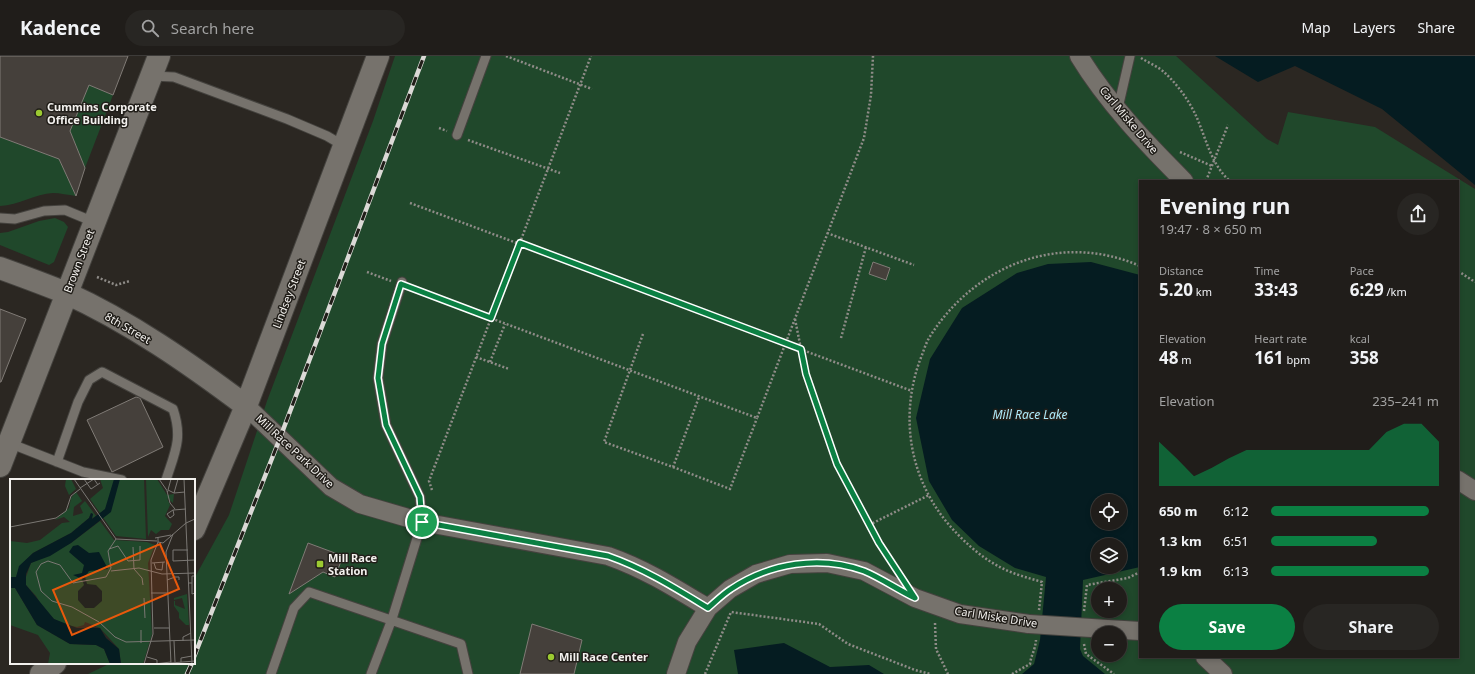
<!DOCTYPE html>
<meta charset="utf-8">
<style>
:root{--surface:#201d1a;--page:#282623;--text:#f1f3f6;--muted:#a2a2a2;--line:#3d3b39;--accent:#0b8043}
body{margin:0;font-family:"Noto Sans",sans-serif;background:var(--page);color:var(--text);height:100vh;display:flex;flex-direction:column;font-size:15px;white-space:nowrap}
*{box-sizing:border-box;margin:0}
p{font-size:13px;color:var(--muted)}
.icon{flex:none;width:22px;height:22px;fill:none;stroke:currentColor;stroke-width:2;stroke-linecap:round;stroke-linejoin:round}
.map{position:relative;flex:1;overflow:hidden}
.side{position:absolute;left:1139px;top:124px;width:320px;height:478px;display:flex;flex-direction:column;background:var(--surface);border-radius:0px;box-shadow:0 2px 6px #0003,0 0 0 1px var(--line)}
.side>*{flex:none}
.controls{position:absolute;left:1091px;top:438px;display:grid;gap:8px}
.controls a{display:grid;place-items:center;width:36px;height:36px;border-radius:50%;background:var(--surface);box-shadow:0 2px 6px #0003,0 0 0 1px var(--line);font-size:20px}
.pin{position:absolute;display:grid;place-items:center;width:34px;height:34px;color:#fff;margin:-17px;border:2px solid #fff;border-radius:50%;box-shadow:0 1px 4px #0007}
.round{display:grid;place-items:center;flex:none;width:42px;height:42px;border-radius:21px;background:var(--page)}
.overview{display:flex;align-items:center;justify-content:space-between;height:68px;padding:0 20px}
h1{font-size:22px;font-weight:700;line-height:30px}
.stats{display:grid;grid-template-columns:repeat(3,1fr);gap:6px;height:68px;padding:4px 20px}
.stats div{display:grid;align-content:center}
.stats b{font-size:17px;font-weight:700}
.stats small{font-size:11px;font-weight:400}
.stats p{font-size:11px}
.chart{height:112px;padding:8px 20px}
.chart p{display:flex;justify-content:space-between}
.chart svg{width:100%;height:72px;margin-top:4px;fill:var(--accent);opacity:.7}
.primary-button{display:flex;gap:8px;margin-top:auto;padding:8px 20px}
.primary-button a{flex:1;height:46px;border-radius:24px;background:var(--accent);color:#fff;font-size:16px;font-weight:700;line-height:46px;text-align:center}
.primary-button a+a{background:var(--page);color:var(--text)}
ul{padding:0 20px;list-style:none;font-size:13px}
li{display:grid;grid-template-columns:64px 48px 1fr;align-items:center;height:30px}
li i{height:10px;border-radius:5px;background:var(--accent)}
header{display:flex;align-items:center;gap:24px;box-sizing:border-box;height:56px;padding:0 20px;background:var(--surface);border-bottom:1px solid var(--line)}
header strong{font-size:19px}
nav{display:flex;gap:22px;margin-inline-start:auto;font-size:14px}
.search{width:280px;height:36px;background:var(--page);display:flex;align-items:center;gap:10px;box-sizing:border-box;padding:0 14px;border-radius:22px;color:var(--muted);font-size:15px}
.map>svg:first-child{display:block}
.green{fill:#20482b;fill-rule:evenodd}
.water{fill:#051c21;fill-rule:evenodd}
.building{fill:#45403b;stroke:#807b76}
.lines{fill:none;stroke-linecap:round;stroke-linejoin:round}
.lane-casing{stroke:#44423e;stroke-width:11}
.street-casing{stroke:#44423e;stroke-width:20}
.secondary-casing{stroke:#44423e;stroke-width:24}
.path{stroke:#8f8c88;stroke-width:2.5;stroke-dasharray:2 2;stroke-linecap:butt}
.lane{stroke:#76726c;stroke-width:9}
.street{stroke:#76726c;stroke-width:18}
.secondary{stroke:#76726c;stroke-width:22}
.rail-casing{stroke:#dbd9d6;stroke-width:4.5}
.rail{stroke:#211e19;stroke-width:3;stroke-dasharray:9;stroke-linecap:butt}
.street-bridge-casing{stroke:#44423e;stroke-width:20;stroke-linecap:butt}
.street-bridge{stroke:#76726c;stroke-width:18}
.route-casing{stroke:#fff;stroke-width:8}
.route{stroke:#0b8043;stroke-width:5}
.poi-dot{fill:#9cca31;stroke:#211e19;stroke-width:1.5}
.labels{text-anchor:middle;stroke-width:3;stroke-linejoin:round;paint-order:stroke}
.poi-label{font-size:11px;font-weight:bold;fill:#f3f1ee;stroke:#211e19;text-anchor:start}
.street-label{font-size:11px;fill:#f3f1ee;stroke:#211e19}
.water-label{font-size:12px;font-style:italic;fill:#afebfa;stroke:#211e19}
.inset-road{fill:none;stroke:#7b7874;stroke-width:1}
.view{fill:#e8590c;fill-opacity:0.15;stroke:#e8590c;stroke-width:2}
.inset-edge{fill:none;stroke:#f3f1ee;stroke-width:2}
</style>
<header>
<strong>Kadence</strong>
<div class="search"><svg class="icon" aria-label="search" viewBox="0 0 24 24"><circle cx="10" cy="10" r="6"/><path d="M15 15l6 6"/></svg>Search here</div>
<nav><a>Map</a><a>Layers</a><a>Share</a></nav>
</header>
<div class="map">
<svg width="1475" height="618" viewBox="0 0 1475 618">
<rect width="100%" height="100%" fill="#2b2722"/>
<path class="green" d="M395 0H1176L1267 83 1278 89 1288 56 1375 71 1475 133V618H88L111 607H194V523L229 459 267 345 373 65ZM1140 125H1458V601H1140ZM1098 445H1120V467H1098ZM1098 489H1120V511H1098ZM1098 533H1120V555H1098ZM1098 577H1120V599H1098Z
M89 29 113 39 85 112 70 75Z
M0 81 59 103 76 140C68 139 60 137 53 137 35 138 19 149 0 150Z
M55 162 64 166 68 171 54 206 49 209 0 189V177L8 176 39 165Z"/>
<path class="water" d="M1215 0H1475V129L1382 53 1295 10 1258 26Z
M1091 206 1140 219V511L1083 524 1080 593 1083 600 1105 618H1022L1034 608 1040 584 1046 521 1015 512 979 490 952 464 929 425 916 362 930 303 962 252 1017 217 1048 208ZM1098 445H1120V467H1098ZM1098 489H1120V511H1098Z
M784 587 830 611 869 609 884 618H738L734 594Z"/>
<path class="building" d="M0 0H128L113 39 89 29 70 75 85 112 76 140 59 103 0 81Z
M873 206 890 212 886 224 869 218Z
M0 253 26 263 1 326H0Z
M136 341 140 342 163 391 112 416 87 364Z
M308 487 343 500 335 521 323 516 289 538Z
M532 568 582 584 574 618H520Z"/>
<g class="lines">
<g class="lane-casing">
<path id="lane" d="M152 20 174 21 287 63 327 80 344 90
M1118 52 1130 0
M457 79 486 0
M0 162 15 163 44 155 65 154 94 166
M9 387 83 416 122 424
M57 406 78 346 89 324 102 316 173 353C183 382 175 396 166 424
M271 618 294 552 309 536 461 588 468 618
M371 618 392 563 422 466 420 441 386 369 378 322 382 288 402 226"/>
</g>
<g class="street-casing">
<path id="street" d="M1079 0C1107 46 1146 87 1184 125
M246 350 331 431 360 448 422 466 608 500C645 513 675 532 708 552
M1458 424 1475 435
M1107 573 1140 575
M1205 601 1223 618
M676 618 687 586 708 552 730 533 756 518 790 508 827 507 864 515 915 542 960 558 1029 568"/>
</g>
<g class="secondary-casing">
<path id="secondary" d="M0 212C22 220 44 228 66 237 130 266 190 308 246 350
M0 410 159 0
M194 473 246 350 378 0
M41 618 55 607"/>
</g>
<path class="path" d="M506 0 592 33
M1141 2C1149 7 1159 11 1165 17 1178 29 1190 46 1197 62 1206 83 1212 110 1230 125
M439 72 447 75
M468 84 560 117
M1180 96 1212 110
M1206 125 1228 69
M410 147 912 335
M827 177 914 209
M1458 215 1475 226
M367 216 391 225
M97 221 116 229 130 225
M413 233 757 362 864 82 871 39 873 0
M795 263 806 318 837 408 879 487 895 512
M643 278 604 386 673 411 699 341
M841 282 866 191
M476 301 509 313
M490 306 505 268
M673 411 730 433 757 362
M432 434 429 425 591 0
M869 469 929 439
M1039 554 1042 526C1029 522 1016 519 1004 513 984 504 965 487 950 470 910 424 899 362 920 304 923 297 925 289 929 282 974 209 1060 175 1140 210
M1084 555 1087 529 1128 522 1140 516
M935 567 936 593 948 618
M1084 588 1086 598 1114 618
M705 618 731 556 819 568 848 588 915 614 930 618
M1012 618 1030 608C1031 599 1035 595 1036 584"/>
<use href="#lane" class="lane"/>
<use href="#street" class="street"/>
<use href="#secondary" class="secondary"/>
<g class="rail-casing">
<path id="rail" d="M194 601 280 382 424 0
M187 618 192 607"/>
</g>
<use href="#rail" class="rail"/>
<g class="street-bridge-casing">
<path id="street-bridge" d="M1029 568 1107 573"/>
</g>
<use href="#street-bridge" class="street-bridge"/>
</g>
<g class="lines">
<g class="route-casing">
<path id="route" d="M520 187 801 293 806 318 837 408 879 487 915 542C898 534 881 522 864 515 820 499 770 507 731 533 723 538 715 546 708 552 675 532 645 513 608 500L422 466 420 441 386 369 378 322 382 288 401 228 491 262Z"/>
</g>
<use href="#route" class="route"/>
</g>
<g class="poi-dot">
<circle cx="39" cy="57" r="4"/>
<rect x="316" y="504" width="8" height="8" rx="2"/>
<circle cx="551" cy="601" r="4"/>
</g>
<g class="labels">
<g class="poi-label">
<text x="47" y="55">Cummins Corporate<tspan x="47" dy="13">Office Building</tspan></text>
<text x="328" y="506">Mill Race<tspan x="328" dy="13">Station</tspan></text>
<text x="559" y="605">Mill Race Center</text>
</g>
<g class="street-label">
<text transform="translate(1129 64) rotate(50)" y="4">Carl Miske Drive</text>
<text transform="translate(79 205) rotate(-69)" y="4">Brown Street</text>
<text transform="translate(289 238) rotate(-69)" y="4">Lindsey Street</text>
<text transform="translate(128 272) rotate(30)" y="4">8th Street</text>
<text transform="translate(295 395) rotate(43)" y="4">Mill Race Park Drive</text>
<text transform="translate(996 561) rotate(9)" y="4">Carl Miske Drive</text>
</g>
<g class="water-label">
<text x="1030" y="363">Mill Race Lake</text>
</g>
</g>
<g transform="translate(10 423)">
<rect width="185" height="185" fill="#2b2722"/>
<path d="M56 0H61L66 10 59 16 55 7ZM90 0H134L136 60 106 57 80 20 93 9ZM136 0H147L157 16 164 15 163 24 157 19 160 26 155 37 162 45 159 51H151L146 55 141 51 138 58ZM66 13 72 22 64 28 63 37 73 34 70 27 75 22 86 37 81 40 83 35 81 34 79 39 61 54 23 74 12 85 6 98H0V62L17 64 30 61 52 44 60 43 54 38 45 41 59 29 61 19ZM90 42 104 61 137 63 145 66 138 84 142 155 133 185H111L109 170 90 149 75 143 74 146 67 148 56 146 44 140 35 132 26 117 16 106V98L21 84 61 64ZM0 109H5L27 146 60 165 86 166 94 170 100 185H38L40 174 28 156 0 146ZM177 115 179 146H176L169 139V134L164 127V122H165V126L175 130 172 119 164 121V119Z" fill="#20482b"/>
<path d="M104 0H110L101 33 61 64 40 77 21 84 16 95V106L44 140 67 149H90L96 159 109 170 111 185H100L94 170 86 166 60 165 27 146 5 109H0V98H6L9 87 23 74 61 54 79 39 81 34 83 35 82 40 95 30ZM68 66 79 74 89 73 98 90 79 92 75 98 77 105 86 106 92 112V122L84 129H75L68 121V112L74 106 72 100 63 96 72 94 74 86 59 73 63 67Z" fill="#051c21"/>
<path class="inset-road" d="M64 0 106 60 147 62M74 0 81 10 90 4M149 0 158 13M161 0 158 11 164 14M168 0 164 14 175 13M174 0 182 185M70 9 84 0 88 6M157 12 160 24 165 30M163 31 164 36 160 39 157 35 163 31 176 30M0 48 46 39 56 32 61 17 70 10M148 58V63L153 64 176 44 185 40M145 59 161 56M106 60 98 72 101 89 96 98 63 104 50 86 38 82 31 85 26 93 31 112 42 122 62 128 89 143 105 158 116 163 185 161M123 68 124 90 132 99 133 106M99 70 108 67 118 82 130 81V67M178 71H163V82L185 81M142 84 155 83M144 84 146 90 152 91 153 83M101 92 129 89 152 95 185 94M157 101 165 98H169V101M179 104H182V97H185M182 104V115L185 114M141 114H158M134 119 135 139M144 149H159M131 151V164M164 162 165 183M173 162V158L181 154M137 178 147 181V184M171 183V179L182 177M161 184 185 182M134 185 143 155 141 81 148 63M144 185 161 183M161 185 156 73 163 55"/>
<path class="view" d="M150 65 169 110 62 156 43 111Z"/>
<rect width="185" height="185" class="inset-edge"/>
</g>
</svg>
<div class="controls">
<a><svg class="icon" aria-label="locate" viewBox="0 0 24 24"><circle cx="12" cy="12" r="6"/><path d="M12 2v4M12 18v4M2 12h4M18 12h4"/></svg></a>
<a><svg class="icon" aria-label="layers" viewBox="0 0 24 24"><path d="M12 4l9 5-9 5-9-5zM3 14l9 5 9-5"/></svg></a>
<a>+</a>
<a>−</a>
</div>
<div class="pin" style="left:422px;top:466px;background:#1e9e55"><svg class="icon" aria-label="arrive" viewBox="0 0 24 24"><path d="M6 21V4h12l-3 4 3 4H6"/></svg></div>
<section class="side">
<div class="overview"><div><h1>Evening run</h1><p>19:47 · 8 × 650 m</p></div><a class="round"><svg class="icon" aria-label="share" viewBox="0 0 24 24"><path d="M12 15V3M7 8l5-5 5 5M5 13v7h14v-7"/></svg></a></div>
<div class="stats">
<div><p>Distance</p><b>5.20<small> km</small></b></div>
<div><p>Time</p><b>33:43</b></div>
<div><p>Pace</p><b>6:29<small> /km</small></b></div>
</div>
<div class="stats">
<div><p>Elevation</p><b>48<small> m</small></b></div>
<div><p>Heart rate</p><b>161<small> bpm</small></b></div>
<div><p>kcal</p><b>358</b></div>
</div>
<div class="chart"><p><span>Elevation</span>235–241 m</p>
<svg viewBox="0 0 160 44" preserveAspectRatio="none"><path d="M0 44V17L10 27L20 38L30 33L40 27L50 22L60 22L70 22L80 22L90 22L100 22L110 22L120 22L130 11L140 6L150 6L160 17V44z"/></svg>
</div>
<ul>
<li><b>650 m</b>6:12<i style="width:94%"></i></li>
<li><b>1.3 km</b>6:51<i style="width:63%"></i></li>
<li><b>1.9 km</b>6:13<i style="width:94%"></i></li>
</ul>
<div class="primary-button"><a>Save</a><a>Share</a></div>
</section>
</div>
